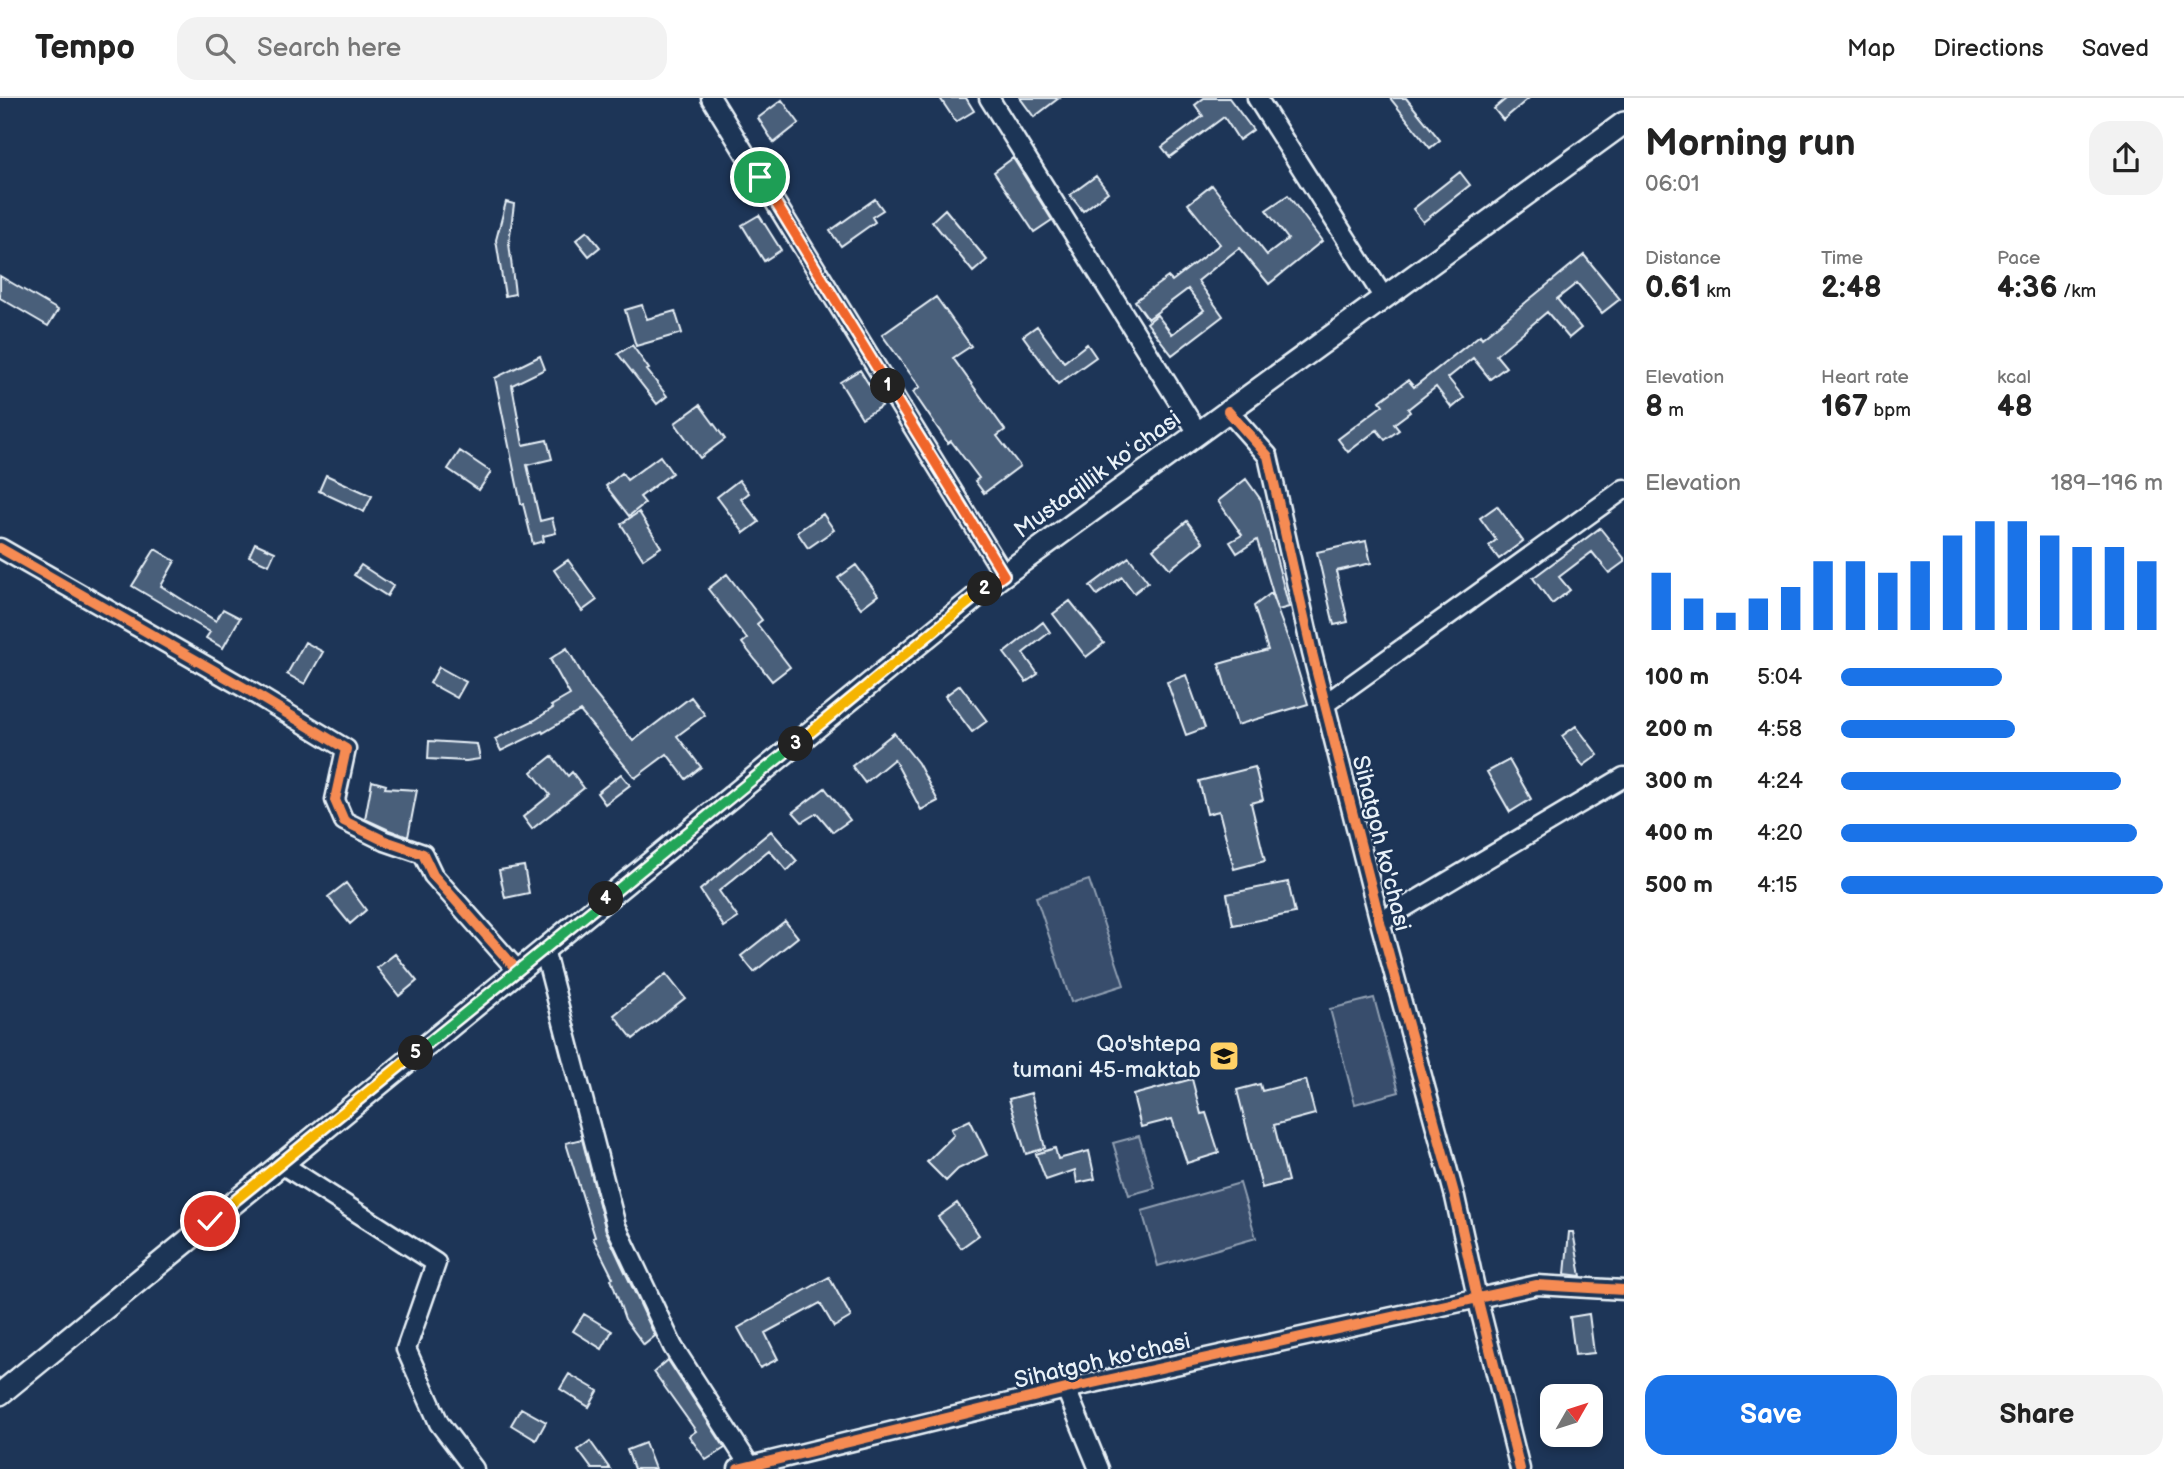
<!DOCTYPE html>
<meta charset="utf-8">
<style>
:root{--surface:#fff;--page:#f2f2f2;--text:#222;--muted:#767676;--line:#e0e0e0;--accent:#1a73e8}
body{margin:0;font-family:"Balsamiq Sans",sans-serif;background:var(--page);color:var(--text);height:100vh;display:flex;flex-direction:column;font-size:26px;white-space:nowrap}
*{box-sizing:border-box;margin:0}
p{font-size:23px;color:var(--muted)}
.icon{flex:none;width:38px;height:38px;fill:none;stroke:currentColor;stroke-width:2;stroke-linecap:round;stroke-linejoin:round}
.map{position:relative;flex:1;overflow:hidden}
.side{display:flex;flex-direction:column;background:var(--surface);width:560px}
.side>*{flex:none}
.needle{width:46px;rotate:51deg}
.controls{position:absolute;left:1540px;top:1286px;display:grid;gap:14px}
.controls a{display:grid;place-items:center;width:63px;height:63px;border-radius:14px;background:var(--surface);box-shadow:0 4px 10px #0003;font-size:35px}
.pin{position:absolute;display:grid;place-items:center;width:60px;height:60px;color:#fff;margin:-30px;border:4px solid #fff;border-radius:50%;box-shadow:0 2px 7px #0007}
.km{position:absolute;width:35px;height:35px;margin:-18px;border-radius:50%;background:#222;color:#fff;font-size:19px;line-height:35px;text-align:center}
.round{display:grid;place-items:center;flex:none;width:74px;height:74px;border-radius:21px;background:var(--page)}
.headline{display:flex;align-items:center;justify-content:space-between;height:119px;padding:0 21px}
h1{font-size:38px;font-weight:700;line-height:52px}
.stats{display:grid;grid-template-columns:repeat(3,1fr);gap:10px;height:119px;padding:7px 21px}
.stats div{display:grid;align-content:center}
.stats b{font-size:30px;font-weight:700}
.stats small{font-size:19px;font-weight:400}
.stats p{font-size:19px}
.chart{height:196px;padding:14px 21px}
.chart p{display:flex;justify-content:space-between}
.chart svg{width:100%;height:126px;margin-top:7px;stroke:var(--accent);stroke-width:6}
.action{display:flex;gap:14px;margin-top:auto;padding:14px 21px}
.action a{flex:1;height:80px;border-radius:21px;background:var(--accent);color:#fff;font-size:28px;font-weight:700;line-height:80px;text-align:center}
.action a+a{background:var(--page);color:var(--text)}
ul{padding:0 21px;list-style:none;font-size:23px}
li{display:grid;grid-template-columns:112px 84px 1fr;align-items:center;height:52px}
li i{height:18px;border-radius:9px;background:var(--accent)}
header{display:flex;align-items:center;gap:42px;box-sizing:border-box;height:98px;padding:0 35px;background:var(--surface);border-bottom:2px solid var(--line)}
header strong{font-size:33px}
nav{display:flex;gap:38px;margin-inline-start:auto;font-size:24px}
.search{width:490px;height:63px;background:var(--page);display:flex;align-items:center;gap:18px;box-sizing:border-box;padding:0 24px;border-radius:21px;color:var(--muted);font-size:26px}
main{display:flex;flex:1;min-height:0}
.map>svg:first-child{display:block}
.green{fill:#374d6c;stroke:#909fb2;stroke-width:2}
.building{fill:#495e7a;stroke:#e8f1f8;stroke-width:2}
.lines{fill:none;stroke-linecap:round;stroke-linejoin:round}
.minor-casing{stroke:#e8f1f8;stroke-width:23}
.major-casing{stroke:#e8f1f8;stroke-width:26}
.minor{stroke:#1d3557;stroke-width:18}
.major{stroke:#1d3557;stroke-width:21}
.cycleway-casing{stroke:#1d3557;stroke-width:15}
.cycleway{stroke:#f68b52;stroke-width:10}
.split-1-casing{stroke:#fff;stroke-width:14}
.split-2-casing{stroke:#fff;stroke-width:14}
.split-3-casing{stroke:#fff;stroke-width:14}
.split-4-casing{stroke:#fff;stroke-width:14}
.split-5-casing{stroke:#fff;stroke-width:14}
.split-6-casing{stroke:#fff;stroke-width:14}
.split-1{stroke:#f0652b;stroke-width:9}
.split-2{stroke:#f0652b;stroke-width:9}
.split-3{stroke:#f5b400;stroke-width:9}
.split-4{stroke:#22a559;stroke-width:9}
.split-5{stroke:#22a559;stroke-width:9}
.split-6{stroke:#f5b400;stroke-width:9}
.labels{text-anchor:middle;stroke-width:5;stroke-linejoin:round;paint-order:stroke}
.street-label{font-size:23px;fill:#e8f1f8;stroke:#1d3557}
.poi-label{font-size:23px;fill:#e8f1f8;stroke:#1d3557;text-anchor:end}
</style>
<header>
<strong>Tempo</strong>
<div class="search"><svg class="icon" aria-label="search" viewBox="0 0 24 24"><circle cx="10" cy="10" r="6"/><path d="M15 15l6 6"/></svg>Search here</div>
<nav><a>Map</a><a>Directions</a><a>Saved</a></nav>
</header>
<main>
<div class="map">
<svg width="1624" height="1371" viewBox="0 0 1624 1371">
<rect width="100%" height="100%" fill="#1d3557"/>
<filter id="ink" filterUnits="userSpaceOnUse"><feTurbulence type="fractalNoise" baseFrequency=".0143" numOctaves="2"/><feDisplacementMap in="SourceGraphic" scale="14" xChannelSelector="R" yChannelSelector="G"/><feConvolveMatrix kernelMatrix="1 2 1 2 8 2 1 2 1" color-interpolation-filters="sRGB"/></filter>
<g filter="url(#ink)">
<path class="green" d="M1089 782 1124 887 1071 904 1036 799Z
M1374 900 1399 994 1355 1006 1330 911Z
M1139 1038 1155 1090 1129 1097 1113 1045Z
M1240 1085 1256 1140 1158 1168 1142 1113Z"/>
<path class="building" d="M940 0H966L974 13 956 24Z
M1020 0H1059L1034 19Z
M1204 0H1229L1253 32 1239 42 1224 19 1170 59 1162 49 1203 18 1195 7Z
M1390 0H1406L1440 42 1430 50Z
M1507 0H1529L1503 22 1494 11Z
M782 2 799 25 774 45 758 20Z
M1013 60 1052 122 1034 134 994 74Z
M1460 74 1470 87 1423 124 1413 111Z
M1096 78 1108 94 1083 113 1070 97Z
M1212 87 1267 157 1288 141 1266 112 1288 97 1322 143 1269 186 1239 150 1198 183 1223 218 1172 257 1147 225 1157 217 1172 236 1204 212 1188 191 1148 221 1135 203 1168 179 1172 183 1220 146 1188 106Z
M875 101 883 112 872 119 875 124 841 148 830 133Z
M506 104 514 106 509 145 515 196 505 198 496 142Z
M945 111 987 162 973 174 932 123Z
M759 117 781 152 764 163 742 127Z
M587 133 600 149 589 158 576 142Z
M1584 157 1620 201 1602 215 1577 185 1557 201 1581 230 1569 240 1547 214 1496 257 1506 269 1490 281 1473 260 1448 280 1464 300 1452 310 1436 289 1408 311 1410 314 1394 326 1399 332 1385 342 1377 332 1348 354 1338 341 1383 307 1380 303 1408 282 1414 289 1480 237 1482 240Z
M0 178 58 212 48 228 0 200Z
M936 199 971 248 953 260 1005 332 997 338 1020 368 984 395 975 383 979 380 951 343 948 345 913 294 920 289 882 237Z
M642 207 647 221 675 213 682 235 636 248 625 212Z
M1037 228 1064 264 1087 246 1096 259 1058 286 1023 238Z
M632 247 649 271 647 272 667 298 657 306 618 256Z
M540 258 545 271 512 287 523 347 547 342 552 361 527 367 540 423 552 420 556 435 543 438 544 443 533 446 523 406H521L495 280Z
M860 272 882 308 862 320 840 284Z
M700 307 725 341 700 360 675 325Z
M460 353 491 374 479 392 448 371Z
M660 358 672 375 640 399 645 405 629 418 606 388 622 375 627 382Z
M326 377 372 398 364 414 319 393Z
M1246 381 1261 402 1289 509 1278 512 1257 442 1237 455 1230 444 1242 437 1218 403Z
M739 382 749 395 741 401 759 424 744 435 717 399Z
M1497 408 1523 443 1499 461 1489 448 1496 442 1480 420Z
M639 414 661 449 643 461 621 426Z
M823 416 834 432 808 450 797 434Z
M1187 423 1203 444 1170 471 1153 451Z
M1600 430 1624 460V464L1609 475 1592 454 1559 479 1570 492 1552 506 1533 480Z
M1366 443 1371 465 1336 473 1348 524 1334 527 1317 454Z
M255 445 275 454 269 467 249 458Z
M155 451 175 463 161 488 216 523 223 511 240 520 223 550 206 540 210 534 132 488Z
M1129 459 1148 484 1134 495 1122 479 1097 497 1090 488Z
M568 462 597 502 582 513 554 472Z
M361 467 393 488 387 498 354 477Z
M856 467 878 497 861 510 838 480Z
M727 476 762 522 757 526 790 569 772 583 742 545 747 541 708 491Z
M1271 495 1290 546 1308 606 1237 627 1219 566 1268 552 1254 508Z
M1070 503 1104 545 1086 559 1053 516Z
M1043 524 1050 534 1023 555 1038 576 1026 584 1004 555Z
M305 544 323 554 305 586 287 576Z
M567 550 590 590 633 643 691 599 705 617 677 638 701 669 686 681 667 656 635 680 580 613 543 635 542 633 501 653 495 641 535 622 553 610 551 608 570 597 550 561Z
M439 569 466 584 457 600 430 585Z
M1186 577 1205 630 1186 637 1167 584Z
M960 587 987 623 972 634 945 598Z
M1576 628 1598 657 1583 668 1562 638Z
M894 635 918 665 938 703 921 712 894 661 865 685 852 668Z
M429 643 477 646 480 661 466 663 428 661Z
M552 658 568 678 572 674 584 690 532 731 523 719 550 697 532 674Z
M1509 662 1531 701 1510 714 1487 674Z
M1255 669 1263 702 1251 705 1265 763 1234 771 1219 713 1207 716 1199 683Z
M621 676 630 687 605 706 597 695Z
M372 683 386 687 385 690 417 692 408 739 389 732 365 721Z
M825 690 850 722 833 734 817 715 802 724 793 714Z
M771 733 797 763 787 773 769 752 719 793 738 820 724 829 700 792Z
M524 768 529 795 505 800 499 772Z
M1288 784 1295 815 1233 827 1227 796Z
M346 785 366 812 350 826 328 799Z
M785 823 798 839 754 874 741 858Z
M395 856 417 883 399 898 377 870Z
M666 876 685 900 633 941 614 917Z
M1192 981 1201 1016 1206 1015 1219 1055 1187 1065 1172 1021 1141 1029 1133 997Z
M1306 982 1315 1016 1274 1027 1288 1083 1262 1090 1237 992 1260 986 1262 993Z
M1031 995 1045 1050 1026 1056 1009 1001Z
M970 1022 987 1057 958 1071 946 1083 927 1064 954 1037 951 1031Z
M582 1041 606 1133 655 1238 644 1247 625 1221 611 1181 613 1180 593 1140 595 1139 566 1045Z
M1055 1050 1058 1061 1089 1053 1095 1081 1077 1085 1075 1072 1046 1082 1036 1056Z
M957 1105 979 1137 961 1150 938 1119Z
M1569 1134H1573L1581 1178 1565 1176Z
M829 1179 851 1219 834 1229 820 1205 765 1235 778 1261 760 1270 738 1230Z
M584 1216 612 1233 602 1251 573 1233Z
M1589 1216 1594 1255 1575 1257 1570 1219Z
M668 1262 725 1350 706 1362 689 1338 696 1333 654 1274Z
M569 1276 598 1293 589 1309 560 1291Z
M521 1310 546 1324 536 1342 511 1327Z
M590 1343 610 1371H592L578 1352Z
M645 1345 655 1371H634L627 1352Z"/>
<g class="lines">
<g class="minor-casing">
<path id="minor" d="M711 0 1004 477
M989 0 1198 335
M1257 0 1384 200
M1228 313 1268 358 1312 555 1380 824 1455 1099 1477 1199 1520 1371
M0 450 250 593 346 651 335 702 344 723 385 743 423 756 433 777 517 872
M1325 606 1624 391
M1380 824 1624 679
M544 851 616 1128 673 1249 750 1368
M280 1065 436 1165 406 1251 439 1325 474 1371
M1066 1291 1099 1371
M738 1371 1066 1291 1537 1187 1624 1192"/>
</g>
<g class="major-casing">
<path id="major" d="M0 1296 998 481 1624 25"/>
</g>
<use href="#minor" class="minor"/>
<use href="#major" class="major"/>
<g class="cycleway-casing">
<path id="cycleway" d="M1228 313 1268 358 1312 555 1380 824 1455 1099 1477 1199 1520 1371
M0 450 250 593 346 651 335 702 344 723 385 743 423 756 433 777 517 872
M738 1371 1066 1291 1537 1187 1624 1192"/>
</g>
<use href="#cycleway" class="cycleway"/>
</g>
</g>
<g class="lines" filter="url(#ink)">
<g class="split-1-casing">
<path id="split-1" d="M760 79 888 288"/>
</g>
<g class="split-2-casing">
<path id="split-2" d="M888 288 1004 477 985 491"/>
</g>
<g class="split-3-casing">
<path id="split-3" d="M796 646 985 491"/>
</g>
<g class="split-4-casing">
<path id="split-4" d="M606 801 796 646"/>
</g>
<g class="split-5-casing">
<path id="split-5" d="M416 955 606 801"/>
</g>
<g class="split-6-casing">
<path id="split-6" d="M210 1123 416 955"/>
</g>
<use href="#split-1" class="split-1"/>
<use href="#split-2" class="split-2"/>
<use href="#split-3" class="split-3"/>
<use href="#split-4" class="split-4"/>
<use href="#split-5" class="split-5"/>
<use href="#split-6" class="split-6"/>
</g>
<defs>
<g id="school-square" transform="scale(1.575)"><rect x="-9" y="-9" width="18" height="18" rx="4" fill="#ffd166" stroke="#1d3557"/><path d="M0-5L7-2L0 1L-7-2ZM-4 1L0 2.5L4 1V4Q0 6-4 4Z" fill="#111"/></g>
</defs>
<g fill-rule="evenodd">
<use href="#school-square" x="1224" y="958"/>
</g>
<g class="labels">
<g class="street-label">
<text transform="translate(1097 376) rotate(-36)" y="8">Mustaqillik koʻchasi</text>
<text transform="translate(1382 745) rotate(76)" y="8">Sihatgoh ko'chasi</text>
<text transform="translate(1102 1262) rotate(-13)" y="8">Sihatgoh ko'chasi</text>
</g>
<g class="poi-label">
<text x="1201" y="953">Qo'shtepa<tspan x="1201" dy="26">tumani 45-maktab</tspan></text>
</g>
</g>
</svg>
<div class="controls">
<a><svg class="needle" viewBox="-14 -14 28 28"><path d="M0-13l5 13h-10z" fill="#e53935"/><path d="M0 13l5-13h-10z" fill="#767676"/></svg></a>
</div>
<div class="pin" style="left:760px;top:79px;background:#1e9e55"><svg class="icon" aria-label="arrive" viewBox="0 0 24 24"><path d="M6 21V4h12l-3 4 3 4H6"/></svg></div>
<div class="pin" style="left:210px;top:1123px;background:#d93025"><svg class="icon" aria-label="check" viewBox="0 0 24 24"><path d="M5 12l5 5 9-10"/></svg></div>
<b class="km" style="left:888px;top:288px">1</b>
<b class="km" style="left:985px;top:491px">2</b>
<b class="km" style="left:796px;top:646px">3</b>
<b class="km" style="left:606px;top:801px">4</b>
<b class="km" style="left:416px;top:955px">5</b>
</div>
<section class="side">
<div class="headline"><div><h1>Morning run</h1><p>06:01</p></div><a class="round"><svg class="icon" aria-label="share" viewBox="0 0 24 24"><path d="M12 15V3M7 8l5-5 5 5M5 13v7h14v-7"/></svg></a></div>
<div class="stats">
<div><p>Distance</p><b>0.61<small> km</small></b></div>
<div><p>Time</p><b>2:48</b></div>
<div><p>Pace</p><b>4:36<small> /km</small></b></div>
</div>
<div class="stats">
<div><p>Elevation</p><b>8<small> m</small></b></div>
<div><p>Heart rate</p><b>167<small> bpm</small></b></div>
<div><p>kcal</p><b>48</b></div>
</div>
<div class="chart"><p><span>Elevation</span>189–196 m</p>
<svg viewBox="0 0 160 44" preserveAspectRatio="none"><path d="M5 44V24M15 44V33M25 44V38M35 44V33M45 44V29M55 44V20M65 44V20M75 44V24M85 44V20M95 44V11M105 44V6M115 44V6M125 44V11M135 44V15M145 44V15M155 44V20"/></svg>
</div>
<ul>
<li><b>100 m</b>5:04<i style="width:50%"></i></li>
<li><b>200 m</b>4:58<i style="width:54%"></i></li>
<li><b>300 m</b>4:24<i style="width:87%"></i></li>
<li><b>400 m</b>4:20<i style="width:92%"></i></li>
<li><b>500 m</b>4:15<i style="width:100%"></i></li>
</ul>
<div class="action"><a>Save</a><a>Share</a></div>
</section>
</main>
